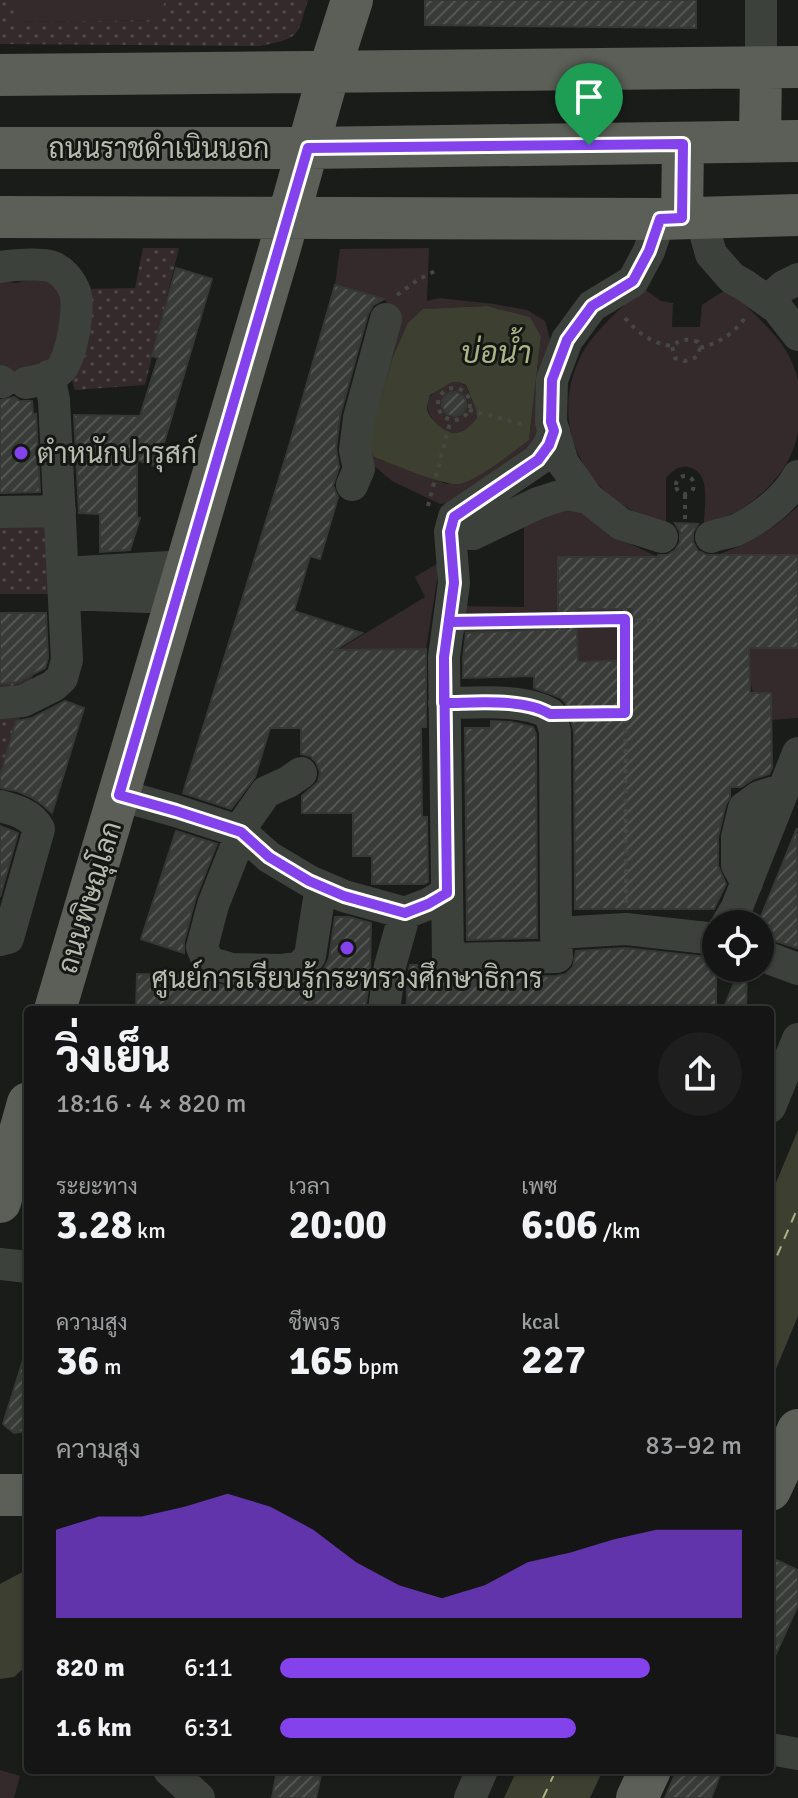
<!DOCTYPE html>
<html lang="th">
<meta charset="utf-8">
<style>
:root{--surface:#141514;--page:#1d1e1d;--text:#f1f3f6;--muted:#9d9fa0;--line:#333434;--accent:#8342ec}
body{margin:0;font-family:Signika,Sarabun,sans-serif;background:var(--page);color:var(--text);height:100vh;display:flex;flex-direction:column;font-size:30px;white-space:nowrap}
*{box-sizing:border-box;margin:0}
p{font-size:26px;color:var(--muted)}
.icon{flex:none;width:44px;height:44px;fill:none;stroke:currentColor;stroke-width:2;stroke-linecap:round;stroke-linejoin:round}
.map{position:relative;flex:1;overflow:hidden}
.details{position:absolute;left:24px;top:1006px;width:750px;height:768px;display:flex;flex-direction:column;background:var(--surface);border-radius:8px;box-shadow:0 2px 6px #0004,0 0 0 2px var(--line)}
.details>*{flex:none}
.tools{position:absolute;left:702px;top:910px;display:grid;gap:16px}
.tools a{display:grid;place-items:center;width:72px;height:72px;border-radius:50%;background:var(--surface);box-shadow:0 2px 6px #0004,0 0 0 2px var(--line);font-size:40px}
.pin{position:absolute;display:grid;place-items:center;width:68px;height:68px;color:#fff;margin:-82px -34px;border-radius:50% 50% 50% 0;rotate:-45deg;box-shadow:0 0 8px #0007}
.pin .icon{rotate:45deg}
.round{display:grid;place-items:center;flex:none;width:84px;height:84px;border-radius:42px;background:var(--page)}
.head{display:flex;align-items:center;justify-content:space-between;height:136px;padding:0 32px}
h1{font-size:44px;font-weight:800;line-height:60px}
.stats{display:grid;grid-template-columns:repeat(3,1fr);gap:12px;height:136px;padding:8px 32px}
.stats div{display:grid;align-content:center}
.stats b{font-size:40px;font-weight:800}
.stats small{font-size:22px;font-weight:400}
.stats p{font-size:22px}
.chart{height:224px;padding:16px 32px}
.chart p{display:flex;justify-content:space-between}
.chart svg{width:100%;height:144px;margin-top:8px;fill:var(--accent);opacity:.7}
ul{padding:0 32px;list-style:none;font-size:26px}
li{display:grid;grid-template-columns:128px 96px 1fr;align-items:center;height:60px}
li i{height:20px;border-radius:10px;background:var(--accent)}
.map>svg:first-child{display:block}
.grass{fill:#342a2b;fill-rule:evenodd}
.garden{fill:url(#garden-dots)}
.water{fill:#3d4030;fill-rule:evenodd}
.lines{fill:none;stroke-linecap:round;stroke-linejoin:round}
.ferry{stroke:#abb485;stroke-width:2;stroke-dasharray:10 8;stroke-linecap:butt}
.building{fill:url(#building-hatch);stroke:#353834;stroke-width:2;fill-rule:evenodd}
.path{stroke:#454841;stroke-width:4;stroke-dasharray:4 6;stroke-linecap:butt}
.minor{stroke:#3d413b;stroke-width:32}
.major{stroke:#5b5f57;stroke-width:42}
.route-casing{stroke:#fff;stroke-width:16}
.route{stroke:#8342ec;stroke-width:10}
.poi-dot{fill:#8342ec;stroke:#151715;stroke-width:3}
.labels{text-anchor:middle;stroke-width:6;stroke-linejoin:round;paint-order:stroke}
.street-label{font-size:28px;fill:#b5bbad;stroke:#151715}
.poi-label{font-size:28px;fill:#b5bbad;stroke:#151715;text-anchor:start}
.water-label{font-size:30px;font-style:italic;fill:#abb485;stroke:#151715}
</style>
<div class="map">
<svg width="798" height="1798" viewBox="0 0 798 1798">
<defs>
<pattern id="garden-dots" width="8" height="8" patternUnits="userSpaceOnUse" patternTransform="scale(2)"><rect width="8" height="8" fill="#342a2b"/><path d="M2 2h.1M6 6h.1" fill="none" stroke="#4f4747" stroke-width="1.8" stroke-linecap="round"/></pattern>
<pattern id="building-hatch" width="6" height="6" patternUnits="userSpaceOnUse" patternTransform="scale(2)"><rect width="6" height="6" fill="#383b37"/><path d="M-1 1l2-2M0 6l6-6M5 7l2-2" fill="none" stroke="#535551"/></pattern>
</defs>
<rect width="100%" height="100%" fill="#1a1c1a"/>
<path class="grass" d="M13 0H165L160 20 13 22Z
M429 248 427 301 439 298 494 304 527 310 545 321 550 339 537 444 455 502 440 504 392 481 366 459 400 319 384 299 335 285 340 249ZM487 306 530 317 541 336 529 440 480 475 447 484 374 457 424 309Z
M34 278 50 279 67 300 53 361 24 372H2L0 377V281L16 283Z
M643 288 661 301 673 303 672 327H700L702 305 728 288C755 317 789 339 798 380 798 397 798 415 798 431 794 465 763 498 734 513 725 517 714 520 704 524 704 506 712 471 688 467 678 466 672 471 666 478V523C652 519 638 515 626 507 576 476 554 418 578 362 590 333 620 310 643 288Z
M452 382H459L466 386 476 409 477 418C472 424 465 432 456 433 442 435 420 411 430 397 434 391 445 386 452 382Z
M572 506 622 540 658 557H558V609H659V631L632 632V660L578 662 577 629 458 633 455 606 524 607V516Z
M798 506V555L720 554C750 543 774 529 798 506Z
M440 562 426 649 338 650 425 597 415 577Z
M749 633 798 648V718L771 720V693H753L749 675Z
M0 1770 20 1776 14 1798H0Z"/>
<path class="garden" d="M0 0H13L14 22 159 20 165 0H308C296 39 301 37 260 46L0 44Z
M143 248H179L145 385 75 390 70 374 83 289 135 288Z
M0 524 51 525 53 594H0Z
M0 675H33L0 779Z"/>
<path class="water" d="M487 306 530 317 541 336 529 440C514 451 476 482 459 484 443 486 391 463 374 457L367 444 393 357 408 323 423 309ZM452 382H459L466 385 476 409 477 418C472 424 465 432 456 433 446 434 428 419 427 408 427 404 429 399 430 395Z
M798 1130V1316L770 1383V1197Z
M28 1569V1664L14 1677 0 1679V1584Z
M517 1770H603L590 1798H504Z"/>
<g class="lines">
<path class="ferry" d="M770 1272 798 1207
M543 1798 556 1770"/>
</g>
<path class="building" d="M425 0H696V28L425 25Z
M176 268 212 279 157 467 137 460V518H140L130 550 100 552V514L79 513 74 415 140 416 158 358 152 356Z
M335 285 384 299 373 305 368 314 340 416 336 448 339 467 333 486 338 497 320 559 310 556 294 611 362 633 335 650 426 649V727H421L422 817H427L428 882 424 884H372V856H353V813H302V796L318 782 320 772 316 762 310 756 301 754V728H270L255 777 231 809 183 793 289 446Z
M442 404a12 12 0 1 1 24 0a12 12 0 1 1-24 0Z
M14 397 20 401H32L33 414H36L40 492 0 493V400Z
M675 523 698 524 693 533V542L698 551 707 555H798V648H749L750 693H771L772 768 769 774 753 779 741 787H730V797L726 804 718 837V866L726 884 714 909H575L574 731 568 709 565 702 559 697 534 688V676L463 678V658L466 633 558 629V557H658V555H667L675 550 680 542V532ZM576 609H632V660L578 662Z
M0 613H46L48 658 45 668 18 682 0 684Z
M65 701 84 708 52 813 43 805 31 797 17 791 0 788V777L16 721 32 718Z
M491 721 511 722 533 727 536 734 537 938 467 940 465 728H491Z
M0 826 18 833 0 897Z
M797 828 798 945 797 948 760 936V919Z
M176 831 217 844 195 900 184 942V953L141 939Z
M335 917H349L371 923 370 974 365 1010H136L137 974 195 975 203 980 232 988 285 989 303 986 315 979H324V969L329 959Z
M625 948 716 958V1010H407V981L410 965H431L438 975 448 978 557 976 566 974 573 967 576 951Z
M740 968 747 969 746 1010H723Z
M24 1357 28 1358V1431L14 1433 3 1424Z
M774 1559 798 1570V1605L770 1667V1569Z
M277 1770H322L316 1798H272Z
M677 1770H722L711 1798H665Z"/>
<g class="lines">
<path class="path" d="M397 295 419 279 437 270
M625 318C638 333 651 343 672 346 681 339 686 338 698 342L700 348 697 357 685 361 675 358 672 346
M700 348C723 341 731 335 746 317
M438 404a16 16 0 1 1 32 0a16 16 0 1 1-32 0Z
M469 410 525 425
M676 485a9 9 0 1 1 18 0a9 9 0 1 1-18 0Z
M685 495V524
M428 506 451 419
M625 609 626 903
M477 622 659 620
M565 629V609
M576 713H625"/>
<path class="minor" d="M761 68V0
M701 218 711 254 732 278 746 286 777 308 798 335
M660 219 649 251 633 281 592 306 567 340 552 380 551 422 563 463 588 498 621 524 662 537
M0 267C13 265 37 263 50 266 61 269 71 281 75 292 80 307 72 358 60 370 52 378 37 381 26 383
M767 301 784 286 798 279
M0 381 2 382
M554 431 549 445 538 460 454 517 450 532 473 534 538 503 566 494 588 498
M352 485 359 469 355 450 359 418 386 319
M0 512 60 511
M450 532 454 583 444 657 448 959 557 957 556 933 626 929 716 939
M711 537C719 534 728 533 736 530 758 520 787 498 798 476
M63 573 187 566
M64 594 177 598
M0 703 23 701 53 686 62 678 67 660 54 400 49 376
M444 703C475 703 524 698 550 714L555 731 556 933
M301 773 288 782 266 792 247 819 213 905 202 947 208 962 232 969 282 970 300 967 310 956 321 886
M119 795 176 811 241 832 269 857 309 881 344 896 405 913 428 904 447 893
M0 806C15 810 31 814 39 829L8 938 0 940
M747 883 737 865V837L744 808 759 797 784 789
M727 924 737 907 798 753
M760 955 798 969
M384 1010 390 966 405 913
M770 1107 798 1039
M0 1264 28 1267
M770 1749 798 1754
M169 1770 199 1798
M470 1798 482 1770"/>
<path class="major" d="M0 75 798 67
M760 141 761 68
M0 148H308L798 141
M0 217 660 219 798 215
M682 218 683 144
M55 1010 279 251 329 72 352 0
M0 1202 28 1103
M770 1490 798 1430
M0 1495H28
M637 1798 650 1770"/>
</g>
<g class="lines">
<g class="route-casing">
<path id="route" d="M589 145 308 148 119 795 176 811 241 832 269 857 309 881 344 896 405 913 428 904 447 893 444 657 449 622 625 619V713L550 714C524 698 475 703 444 703V657L454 583 450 532 454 517 538 460 549 445 554 431 551 422 552 380 567 340 592 306 633 281 649 251 660 219 682 218 683 144 589 145"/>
</g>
<use href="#route" class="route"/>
</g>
<g class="poi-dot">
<circle cx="21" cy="453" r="8"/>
<circle cx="347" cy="948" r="8"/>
</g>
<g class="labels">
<g class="street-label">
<text x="159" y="158">ถนนราชดำเนินนอก</text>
<text transform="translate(89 897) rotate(-73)" y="10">ถนนพิษณุโลก</text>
</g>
<g class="poi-label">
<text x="37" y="463">ตำหนักปารุสก์</text>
<text x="347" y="988" text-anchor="middle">ศูนย์การเรียนรู้กระทรวงศึกษาธิการ</text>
</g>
<g class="water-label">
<text x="496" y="363">บ่อน้ำ</text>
</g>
</g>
</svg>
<div class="tools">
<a><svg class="icon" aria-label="locate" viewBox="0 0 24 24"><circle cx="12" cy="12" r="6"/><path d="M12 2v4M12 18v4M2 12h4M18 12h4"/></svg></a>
</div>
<div class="pin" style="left:589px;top:145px;background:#1e9e55"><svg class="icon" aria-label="arrive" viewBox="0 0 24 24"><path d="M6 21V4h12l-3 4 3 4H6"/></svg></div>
<section class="details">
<div class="head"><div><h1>วิ่งเย็น</h1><p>18:16 · 4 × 820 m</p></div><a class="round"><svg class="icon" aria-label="share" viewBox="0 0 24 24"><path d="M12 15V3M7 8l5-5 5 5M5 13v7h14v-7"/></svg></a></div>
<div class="stats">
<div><p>ระยะทาง</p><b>3.28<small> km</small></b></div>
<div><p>เวลา</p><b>20:00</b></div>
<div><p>เพซ</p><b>6:06<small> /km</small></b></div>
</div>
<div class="stats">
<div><p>ความสูง</p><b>36<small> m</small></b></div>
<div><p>ชีพจร</p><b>165<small> bpm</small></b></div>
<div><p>kcal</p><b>227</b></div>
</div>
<div class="chart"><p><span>ความสูง</span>83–92 m</p>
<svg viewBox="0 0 160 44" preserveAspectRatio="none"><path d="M0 44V17L10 13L20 13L30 10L40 6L50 10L60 17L70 27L80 34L90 38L100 34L110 27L120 24L130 20L140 17L150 17L160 17V44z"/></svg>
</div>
<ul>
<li><b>820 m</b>6:11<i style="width:80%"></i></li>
<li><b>1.6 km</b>6:31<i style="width:64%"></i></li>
</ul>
</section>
</div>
